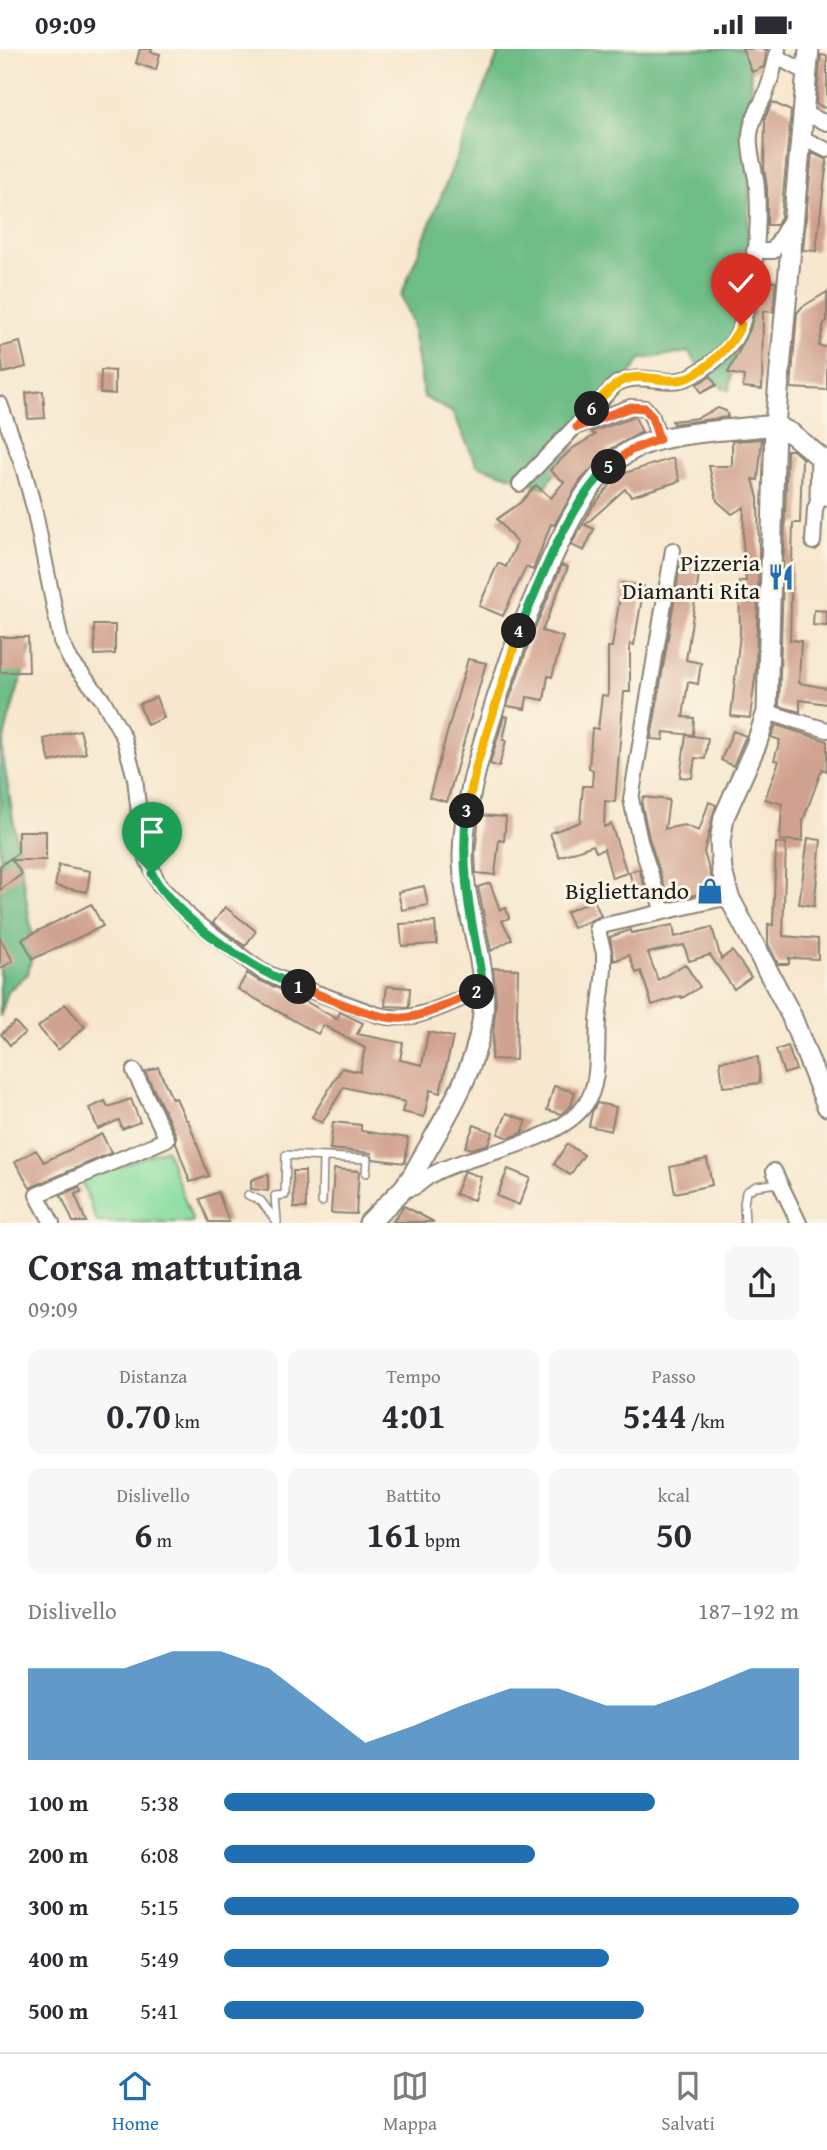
<!DOCTYPE html>
<html lang="it">
<meta charset="utf-8">
<style>
:root{--surface:#fff;--page:#f7f7f7;--text:#2b2b33;--muted:#7c7c81;--line:#e1e1e2;--accent:#1f6fb2}
body{margin:0;font-family:"Gentium Book Plus",serif;background:var(--page);color:var(--text);height:100vh;display:flex;flex-direction:column;font-size:26px;white-space:nowrap}
*{box-sizing:border-box;margin:0}
p{font-size:23px;color:var(--muted)}
.icon{flex:none;width:38px;height:38px;fill:none;stroke:currentColor;stroke-width:2;stroke-linecap:round;stroke-linejoin:round}
.map{position:relative;height:1174px;overflow:hidden}
.side{display:flex;flex-direction:column;background:var(--surface);flex:1}
.side>*{flex:none}
.pin{position:absolute;display:grid;place-items:center;width:60px;height:60px;color:#fff;margin:-72px -30px;border-radius:50% 50% 50% 0;rotate:-45deg;box-shadow:0 0 7px #0007}
.pin .icon{rotate:45deg}
.km{position:absolute;width:35px;height:35px;margin:-18px;border-radius:50%;background:#222;color:#fff;font-size:19px;line-height:35px;text-align:center}
.round{display:grid;place-items:center;flex:none;width:74px;height:74px;border-radius:14px;background:var(--page)}
.overview{display:flex;align-items:center;justify-content:space-between;height:119px;padding:0 28px}
h1{font-size:38px;font-weight:700;line-height:52px}
.metrics{display:grid;grid-template-columns:repeat(3,1fr);gap:10px;height:119px;padding:7px 28px}
.metrics div{display:grid;align-content:center;border-radius:14px;background:var(--page);text-align:center}
.metrics b{font-size:35px;font-weight:700}
.metrics small{font-size:19px;font-weight:400}
.metrics p{font-size:19px}
.chart{height:196px;padding:14px 28px}
.chart p{display:flex;justify-content:space-between}
.chart svg{width:100%;height:126px;margin-top:7px;fill:var(--accent);opacity:.7}
ul{padding:0 28px;list-style:none;font-size:23px}
li{display:grid;grid-template-columns:112px 84px 1fr;align-items:center;height:52px}
li i{height:18px;border-radius:9px;background:var(--accent)}
.status{display:flex;justify-content:space-between;align-items:center;height:49px;padding:0 35px;background:var(--surface);direction:ltr}
.status svg{height:19px;fill:currentColor}
.tab-bar{display:flex;justify-content:space-around;align-items:center;height:98px;border-top:2px solid var(--line);background:var(--surface);font-size:19px;color:var(--muted)}
.tab-bar a{display:grid;justify-items:center;gap:4px}
.tab-bar .selected{color:var(--accent)}
.map>svg:first-child{display:block}
.green{fill:#88dda0;stroke:#527c5e;stroke-width:2}
.forest{fill:#6ebc86;stroke:#456c51;stroke-width:2}
.building{fill:#d0a18e}
.lines{fill:none;stroke-linecap:round;stroke-linejoin:round}
.lane-casing{stroke:#8a8275;stroke-width:10}
.street-casing{stroke:#8a8275;stroke-width:18}
.secondary-casing{stroke:#8a8275;stroke-width:23}
.lane{stroke:#fff;stroke-width:7}
.street{stroke:#fff;stroke-width:14}
.secondary{stroke:#fff;stroke-width:19}
.split-1-casing{stroke:#fff;stroke-width:14}
.split-2-casing{stroke:#fff;stroke-width:14}
.split-3-casing{stroke:#fff;stroke-width:14}
.split-4-casing{stroke:#fff;stroke-width:14}
.split-5-casing{stroke:#fff;stroke-width:14}
.split-6-casing{stroke:#fff;stroke-width:14}
.split-7-casing{stroke:#fff;stroke-width:14}
.split-1{stroke:#22a559;stroke-width:9}
.split-2{stroke:#f0652b;stroke-width:9}
.split-3{stroke:#22a559;stroke-width:9}
.split-4{stroke:#f5b400;stroke-width:9}
.split-5{stroke:#22a559;stroke-width:9}
.split-6{stroke:#f0652b;stroke-width:9}
.split-7{stroke:#f5b400;stroke-width:9}
.labels{text-anchor:middle;stroke-width:6;stroke-linejoin:round;paint-order:stroke}
.poi-label{font-size:24px;fill:#1c1c1c;stroke:#fcf5e5;text-anchor:end}
</style>
<div class="status"><b>09:09</b><svg viewBox="0 0 49 12"><path d="M0 12V9h3v3zM5 12V6h3v6zM10 12V3h3v9zM15 12V0h3v12zM26 1h20v11H26zM47 4h2v5h-2z"/></svg></div>
<div class="map">
<svg width="827" height="1174" viewBox="0 0 827 1174">
<rect width="100%" height="100%" fill="#fcf5e5"/>
<filter id="ink" filterUnits="userSpaceOnUse"><feTurbulence type="fractalNoise" baseFrequency=".0143" numOctaves="2"/><feDisplacementMap in="SourceGraphic" scale="14" xChannelSelector="R" yChannelSelector="G"/><feConvolveMatrix kernelMatrix="1 2 1 2 8 2 1 2 1" color-interpolation-filters="sRGB"/></filter>
<filter id="wash" filterUnits="userSpaceOnUse"><feTurbulence type="fractalNoise" baseFrequency=".00686" numOctaves="4" result="noise"/><feDisplacementMap in="SourceGraphic" scale="28" xChannelSelector="R" yChannelSelector="G"/><feGaussianBlur stdDeviation="1.57" result="paint"/><feColorMatrix in="noise" values="0 0 0 0 0 0 0 0 0 0 0 0 0 0 0 0 0 1.4 0 .05"/><feComposite in="paint" operator="in"/></filter>
<g filter="url(#wash)">
<rect width="100%" height="100%" fill="#f7e7ce"/>
<path class="green" d="M166 1100 193 1173H97L81 1131Z"/>
<path class="forest" d="M500 0H751L748 188 755 294 733 317 729 342 706 329 689 303 641 310 623 334 599 357 545 439 477 416 452 363 424 348 412 274 401 247Z
M0 593 31 598C21 632 7 668 2 702L34 897 28 925 8 942 0 968Z"/>
<g id="blocks">
<path class="building" d="M140 0H152L151 3 160 5 156 21 136 14Z
M742 0H767L764 18 752 23Z
M821 6 827 7V60L816 55Z
M772 53 791 62 781 168 777 176H767V139L764 119 765 69Z
M812 104 827 111 816 202 803 201Z
M761 233H776L773 263 763 262 762 340 743 338 744 327 728 324 750 280Z
M827 243V272L824 274 819 297 827 298V341L791 339 797 264 802 258Z
M20 293 26 318 3 324 0 298Z
M101 321 115 322V345L100 344Z
M711 327 716 336 701 344 697 335Z
M43 342 45 369 28 370 26 344Z
M718 359 726 362 728 368 673 375 672 372 697 369Z
M635 368 642 383 609 401 580 432 554 476 551 475 533 521 526 518 503 567 479 557 498 514 506 518 517 494 497 470 521 453 536 436 551 449 564 433 550 421 573 399 595 386 591 383Z
M762 390 758 431 753 430 758 449 759 506 756 621 750 669 731 667 740 584 739 532H746L743 493 744 458 732 465 717 452 709 417H732V392Z
M787 401H793L802 409 800 474H793L790 591 801 592 799 634 827 639V655L800 651V663L779 657Z
M673 409 680 432 631 447 625 440 585 476 594 480 584 502 571 496 593 457 618 426Z
M562 516 568 518 542 582 563 588 552 628 548 627 544 651 527 648 525 660 507 657 533 583Z
M680 517 700 519 686 611 701 614 698 635 688 633 683 668 694 669 693 686 664 683 663 691 651 690Z
M622 534 644 537 634 596 630 595V643H624L615 753 605 752 604 778 611 775 627 824 612 829 604 800 596 803 593 796 559 808 550 784 580 773 583 737H592L593 721 589 719 592 679 598 680 602 646 608 647V598H612Z
M814 561 827 562V577L813 576Z
M94 576H115V605L95 606Z
M0 588H28L29 623H0Z
M468 610 486 614 447 753 429 748Z
M156 648 164 669 147 676 139 655Z
M504 667 508 668 503 691 506 692 499 718 490 715Z
M776 676 827 692V722L822 720 803 772V792L780 791 782 755 765 750 779 712 774 711 780 691 771 688Z
M80 681 86 704 50 713 44 690Z
M733 682 746 687 733 717 721 711Z
M686 686 708 689 705 710 695 709 692 729 680 728Z
M643 748 669 751 665 780 684 776 699 782 709 753 716 756 704 803 715 841 669 852 649 789 642 756Z
M479 766 506 768 504 792 499 791 495 826 476 824 475 805Z
M18 782H46V811H12L22 825 0 841V817L18 804Z
M808 789 821 791 814 857 799 855Z
M776 794H786L783 887 818 890V910L789 909V915H778L768 895V875L773 876Z
M59 816 90 822 87 843 55 837Z
M639 820 648 848 638 851 629 823Z
M490 834 500 861 506 859 509 869 502 872 512 890 491 902 478 838Z
M424 837 428 856 402 861 398 843Z
M594 851 601 867 573 879 566 863Z
M91 855 103 877 33 910 22 890Z
M225 858 256 882 245 897 213 874Z
M435 873 437 895 402 897 400 875Z
M673 876 675 888 712 878 721 910 732 902 751 928 734 940 710 906 689 912 684 896 648 904 658 931 685 915 700 938 682 949 681 947 652 956 641 922 636 924 629 906 614 912 610 888 630 881 631 884Z
M0 889 13 912 0 920Z
M493 919 518 920 516 1011 491 1010 496 953Z
M247 924 256 930 296 947 337 970 340 963 363 974 357 985 403 994 400 1011 422 1016 428 983 453 988 440 1044 430 1041 424 1068 402 1063 405 1053 344 1038 322 1074 312 1068 342 1019 360 1023 365 999 323 976 318 985 238 940Z
M387 937 410 939 409 958 385 957Z
M65 955 85 978 58 1001 38 978Z
M15 973 25 984 10 996 1 985Z
M788 997 796 1021 784 1025 776 1001Z
M758 1008 760 1034 723 1038 720 1012Z
M158 1018 172 1050 176 1049 186 1071H188L209 1127 190 1133 176 1094V1086L145 1023Z
M554 1037 575 1043 571 1057 561 1065 547 1061Z
M131 1050 140 1073 122 1080 119 1071 98 1080 89 1059 105 1052 108 1058Z
M597 1054 616 1058 611 1082 589 1077 592 1063Z
M507 1064 527 1072 522 1084 509 1089 498 1085Z
M333 1073 361 1076V1082L408 1089 405 1114 373 1110 371 1104 330 1100Z
M474 1076 493 1083 488 1095 471 1100 465 1098Z
M102 1085 111 1104 30 1139 15 1113 36 1101 44 1113Z
M567 1095 584 1106 570 1126 554 1115Z
M707 1110 712 1136 675 1144 670 1118Z
M334 1120 359 1122 356 1165 331 1164Z
M508 1120 530 1129 519 1156 497 1147Z
M293 1122H305L306 1159H294Z
M464 1122 481 1128 474 1151 455 1145Z
M268 1125V1142L251 1140V1131Z
M79 1138 81 1143 75 1145 86 1173H73L61 1146Z
M218 1143 229 1173H209L200 1150Z
M404 1157 434 1173H393Z"/>
</g>
</g>
<g filter="url(#ink)">
<use href="#blocks" fill-opacity="0" stroke="#8a8275" stroke-width="2"/>
<g class="lines">
<g class="lane-casing">
<path id="lane" d="M248 1146 261 1152 277 1173
M322 1153 323 1108
M277 1172 275 1147 285 1146 286 1106 367 1110 366 1124
M745 1174 744 1155 746 1143 756 1137 779 1134"/>
</g>
<g class="street-casing">
<path id="street" d="M777 8 807 24
M802 64 827 74
M800 88 827 101
M754 202H773L791 170
M0 355 23 418 34 459 61 592 71 612 103 651 124 689 135 729 143 801 159 836 192 870 260 921 292 935 378 966C414 976 451 953 484 940
M578 377 631 358 645 359 652 368 659 390
M520 435 616 335C642 321 667 339 689 328 704 320 725 306 734 291 754 260 760 176 757 139 756 121 748 104 750 86 751 72 759 59 765 46 771 31 775 16 778 0
M813 493 815 460 820 447
M767 663 827 681
M663 863 640 792 631 750 673 501
M774 1122 799 1174
M403 1140C417 1141 419 1133 430 1127 440 1120 453 1116 465 1112 500 1101 563 1087 585 1056 601 1034 596 997 598 972 600 954 603 936 604 918V904L597 878 729 848
M52 1174 37 1146 167 1090 134 1022"/>
</g>
<g class="secondary-casing">
<path id="secondary" d="M809 0 775 376 767 663 756 696 724 768 720 793 722 822 729 848 791 966 827 1057
M775 376 792 385 821 409 820 447H827
M369 1174 403 1140 413 1126C439 1078 474 1028 482 973 491 916 462 861 463 805 464 760 476 718 489 675 505 621 523 573 546 522 561 490 575 456 598 429 607 418 618 409 630 402 663 382 736 381 775 376"/>
</g>
<use href="#lane" class="lane"/>
<use href="#street" class="street"/>
<use href="#secondary" class="secondary"/>
</g>
</g>
<g class="lines" filter="url(#ink)">
<g class="split-1-casing">
<path id="split-1" d="M152 825C175 868 253 922 299 938"/>
</g>
<g class="split-2-casing">
<path id="split-2" d="M299 938C327 948 376 972 404 969 426 967 456 951 477 943"/>
</g>
<g class="split-3-casing">
<path id="split-3" d="M467 762C459 823 473 880 484 940L477 943"/>
</g>
<g class="split-4-casing">
<path id="split-4" d="M467 762 476 718 519 582"/>
</g>
<g class="split-5-casing">
<path id="split-5" d="M519 582C540 532 569 454 609 418"/>
</g>
<g class="split-6-casing">
<path id="split-6" d="M592 360 577 378 631 358 645 359 652 368 659 390 631 401 609 418"/>
</g>
<g class="split-7-casing">
<path id="split-7" d="M592 360C601 349 611 337 624 331 642 324 660 333 678 331 700 329 733 296 741 276"/>
</g>
<use href="#split-1" class="split-1"/>
<use href="#split-2" class="split-2"/>
<use href="#split-3" class="split-3"/>
<use href="#split-4" class="split-4"/>
<use href="#split-5" class="split-5"/>
<use href="#split-6" class="split-6"/>
<use href="#split-7" class="split-7"/>
</g>
<defs>
<g id="restaurant-bare" transform="scale(2.1)"><path d="M-5-6h1v4h1v-4h1v4h1v-4h1v5L-1.5 .5V6h-2V.5L-5-1ZM5-6V6H3V1.5H1.5Q1.5-4 5-6Z" fill="#1f6fb2" stroke="#fcf5e5" stroke-width="2.5" paint-order="stroke"/></g>
<g id="shop-bare" transform="scale(2.1)"><path d="M-5-2.5h2.3a2.7 3.5 0 0 1 5.4 0H5L5.5 6h-11ZM-1.5-2.5h3a1.5 2.3 0 0 0-3 0Z" fill="#1f6fb2" stroke="#fcf5e5" stroke-width="2.5" paint-order="stroke"/></g>
</defs>
<g fill-rule="evenodd">
<use href="#restaurant-bare" x="781" y="528"/>
<use href="#shop-bare" x="710" y="842"/>
</g>
<g class="labels">
<g class="poi-label">
<text x="760" y="522">Pizzeria<tspan x="760" dy="28">Diamanti Rita</tspan></text>
<text x="689" y="850">Bigliettando</text>
</g>
</g>
</svg>
<div class="pin" style="left:152px;top:825px;background:#1e9e55"><svg class="icon" aria-label="arrive" viewBox="0 0 24 24"><path d="M6 21V4h12l-3 4 3 4H6"/></svg></div>
<div class="pin" style="left:741px;top:276px;background:#d93025"><svg class="icon" aria-label="check" viewBox="0 0 24 24"><path d="M5 12l5 5 9-10"/></svg></div>
<b class="km" style="left:299px;top:938px">1</b>
<b class="km" style="left:477px;top:943px">2</b>
<b class="km" style="left:467px;top:762px">3</b>
<b class="km" style="left:519px;top:582px">4</b>
<b class="km" style="left:609px;top:418px">5</b>
<b class="km" style="left:592px;top:360px">6</b>
</div>
<section class="side">
<div class="overview"><div><h1>Corsa mattutina</h1><p>09:09</p></div><a class="round"><svg class="icon" aria-label="share" viewBox="0 0 24 24"><path d="M12 15V3M7 8l5-5 5 5M5 13v7h14v-7"/></svg></a></div>
<div class="metrics">
<div><p>Distanza</p><b>0.70<small> km</small></b></div>
<div><p>Tempo</p><b>4:01</b></div>
<div><p>Passo</p><b>5:44<small> /km</small></b></div>
</div>
<div class="metrics">
<div><p>Dislivello</p><b>6<small> m</small></b></div>
<div><p>Battito</p><b>161<small> bpm</small></b></div>
<div><p>kcal</p><b>50</b></div>
</div>
<div class="chart"><p><span>Dislivello</span>187–192 m</p>
<svg viewBox="0 0 160 44" preserveAspectRatio="none"><path d="M0 44V12L10 12L20 12L30 6L40 6L50 12L60 25L70 38L80 32L90 25L100 19L110 19L120 25L130 25L140 19L150 12L160 12V44z"/></svg>
</div>
<ul>
<li><b>100 m</b>5:38<i style="width:75%"></i></li>
<li><b>200 m</b>6:08<i style="width:54%"></i></li>
<li><b>300 m</b>5:15<i style="width:100%"></i></li>
<li><b>400 m</b>5:49<i style="width:67%"></i></li>
<li><b>500 m</b>5:41<i style="width:73%"></i></li>
</ul>
</section>
<nav class="tab-bar">
<a class="selected"><svg class="icon" aria-label="home" viewBox="0 0 24 24"><path d="M3 11l9-7 9 7M6 9v11h12V9"/></svg>Home</a>
<a><svg class="icon" aria-label="map" viewBox="0 0 24 24"><path d="M3 6l6-2 6 2 6-2v14l-6 2-6-2-6 2zM9 4v14M15 6v14"/></svg>Mappa</a>
<a><svg class="icon" aria-label="saved" viewBox="0 0 24 24"><path d="M7 4h10v16l-5-4-5 4z"/></svg>Salvati</a>
</nav>
